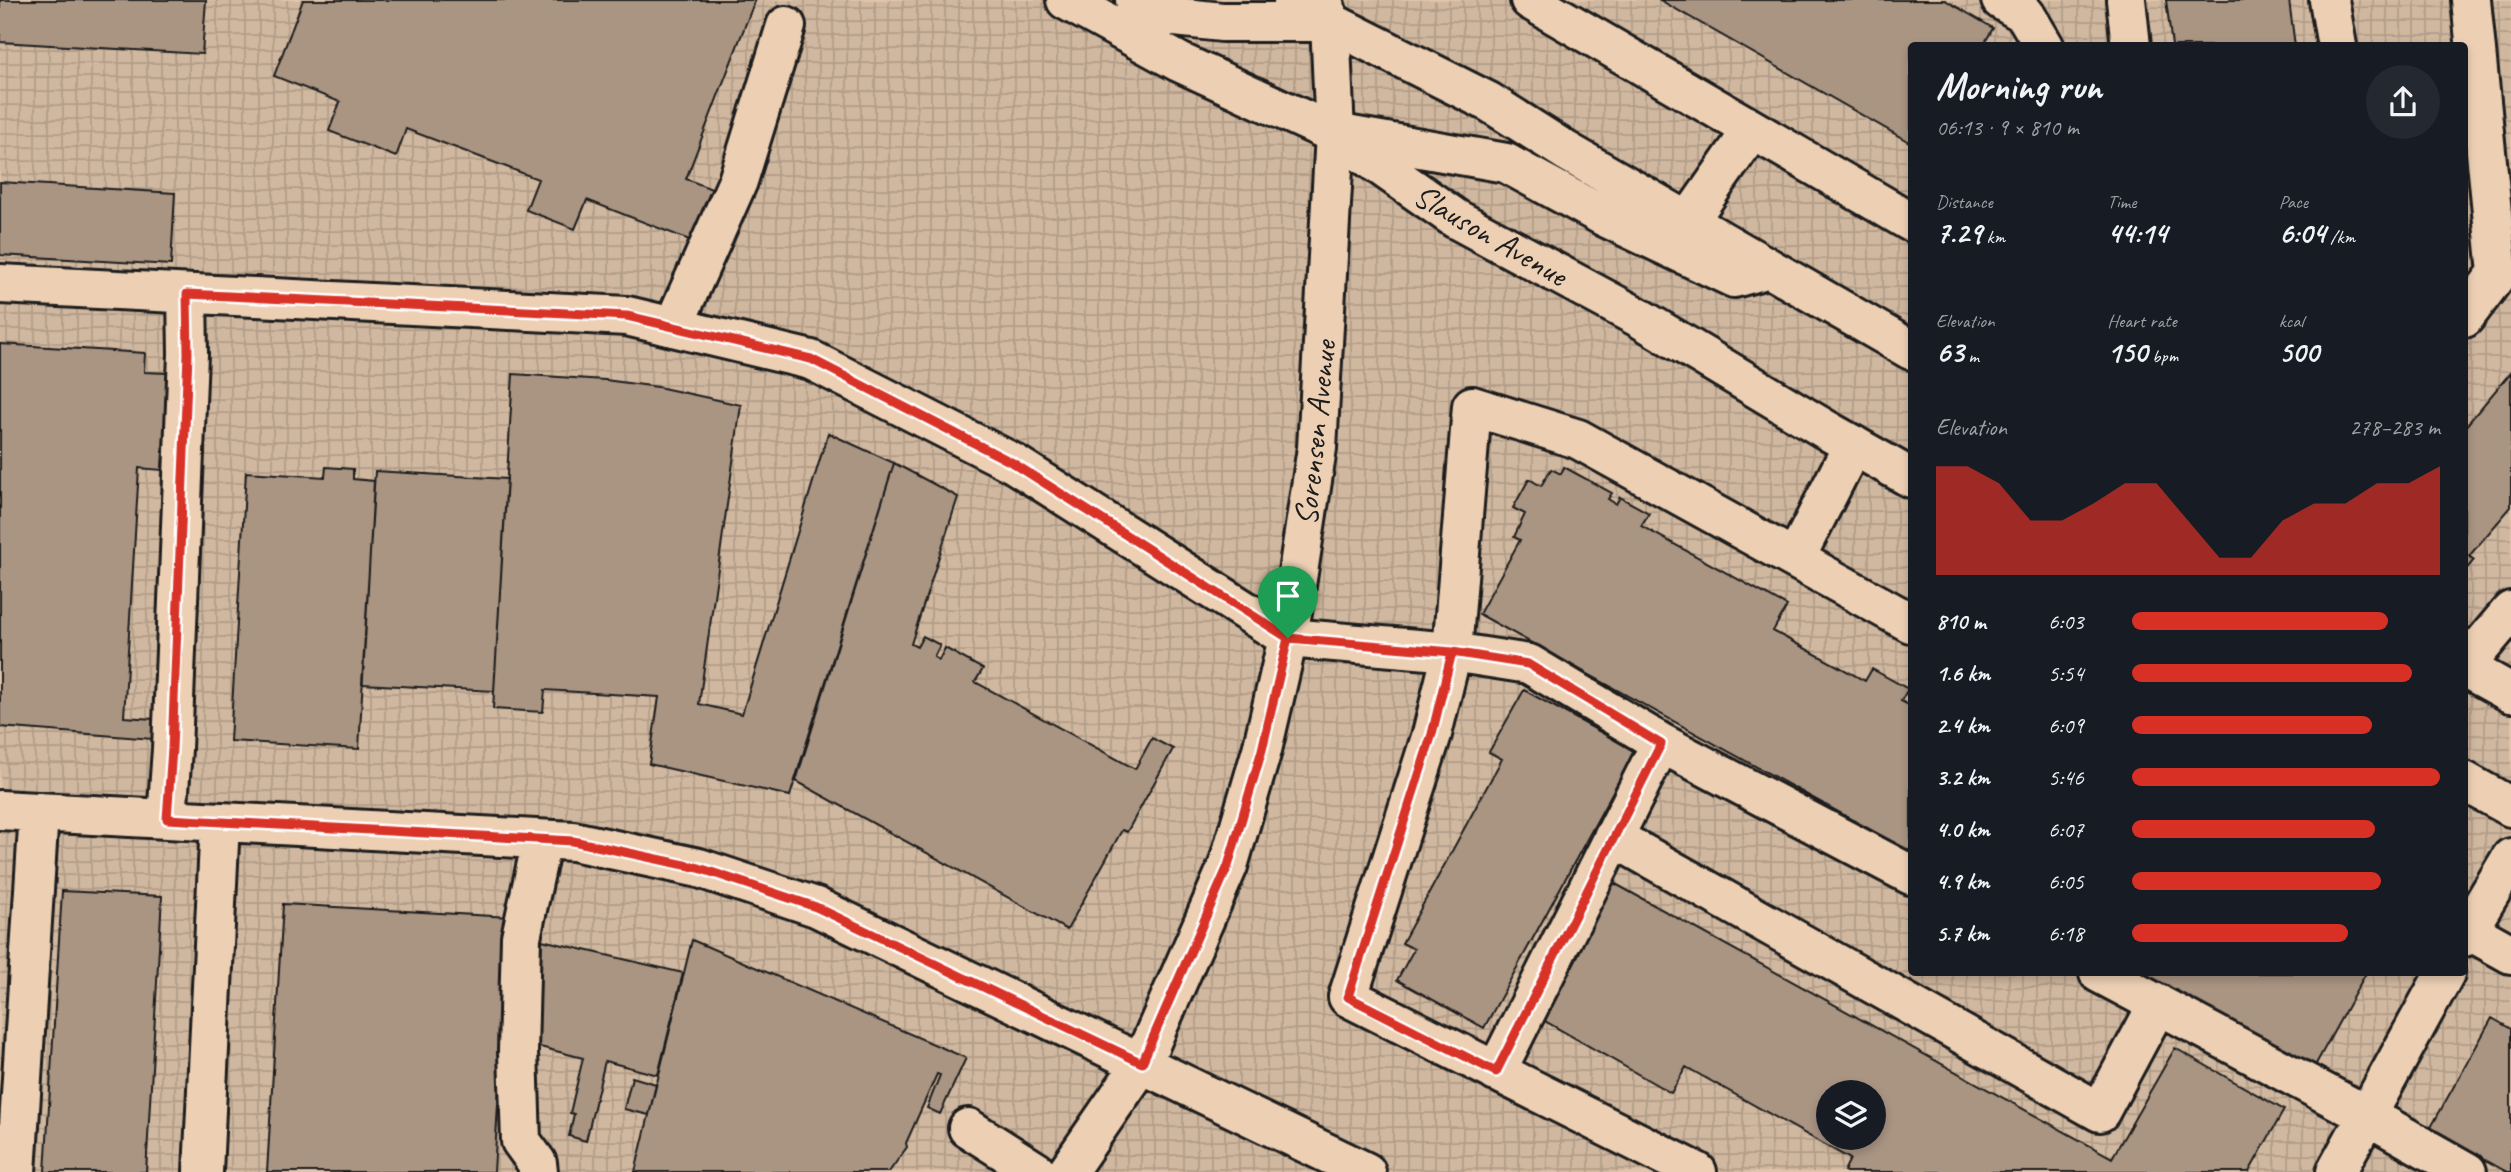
<!DOCTYPE html>
<meta charset="utf-8">
<style>
:root{--surface:#171b24;--page:#242831;--text:#f1f3f6;--muted:#9ea1a6;--accent:#d93025}
body{margin:0;font-family:Caveat,sans-serif;background:var(--page);color:var(--text);height:100vh;display:flex;flex-direction:column;font-size:26px;white-space:nowrap}
*{box-sizing:border-box;margin:0}
p{font-size:23px;color:var(--muted)}
.icon{flex:none;width:38px;height:38px;fill:none;stroke:currentColor;stroke-width:2;stroke-linecap:round;stroke-linejoin:round}
.map{position:relative;flex:1;overflow:hidden}
.side{position:absolute;left:1908px;top:42px;width:560px;height:934px;display:flex;flex-direction:column;background:var(--surface);border-radius:7px;box-shadow:0 4px 10px #0003}
.side>*{flex:none}
.buttons{position:absolute;left:1816px;top:1080px;display:grid;gap:14px}
.buttons a{display:grid;place-items:center;width:70px;height:70px;border-radius:50%;background:var(--surface);box-shadow:0 4px 10px #0003;font-size:35px}
.pin{position:absolute;display:grid;place-items:center;width:60px;height:60px;color:#fff;margin:-72px -30px;border-radius:50% 50% 50% 0;rotate:-45deg;box-shadow:0 0 7px #0007}
.pin .icon{rotate:45deg}
.round{display:grid;place-items:center;flex:none;width:74px;height:74px;border-radius:37px;background:var(--page)}
.head{display:flex;align-items:center;justify-content:space-between;height:119px;padding:0 28px}
h1{font-size:38px;font-weight:600;line-height:52px}
.stats{display:grid;grid-template-columns:repeat(3,1fr);gap:10px;height:119px;padding:7px 28px}
.stats div{display:grid;align-content:center}
.stats b{font-size:30px;font-weight:600}
.stats small{font-size:19px;font-weight:400}
.stats p{font-size:19px}
.chart{height:196px;padding:14px 28px}
.chart p{display:flex;justify-content:space-between}
.chart svg{width:100%;height:126px;margin-top:7px;fill:var(--accent);opacity:.7}
ul{padding:0 28px;list-style:none;font-size:23px}
li{display:grid;grid-template-columns:112px 84px 1fr;align-items:center;height:52px}
li i{height:18px;border-radius:9px;background:var(--accent)}
.map>svg:first-child{display:block}
.industrial{fill:url(#industrial-grid);fill-rule:evenodd}
.building{fill:#aa9583;stroke:#1c1c1c;stroke-width:2;fill-rule:evenodd}
.lines{fill:none;stroke-linecap:round;stroke-linejoin:round}
.minor-casing{stroke:#1c1c1c;stroke-width:44}
.major-casing{stroke:#1c1c1c;stroke-width:44}
.minor{stroke:#edd0b4;stroke-width:38}
.major{stroke:#edd0b4;stroke-width:38}
.route-casing{stroke:#fff;stroke-width:14}
.route{stroke:#d93025;stroke-width:9}
.labels{text-anchor:middle;stroke-width:5;stroke-linejoin:round;paint-order:stroke}
.street-label{font-size:33px;fill:#1c1c1c;stroke:#edd0b4}
</style>
<div class="map">
<svg width="2511" height="1172" viewBox="0 0 2511 1172">
<defs>
<pattern id="industrial-grid" width="8" height="8" patternUnits="userSpaceOnUse" patternTransform="scale(1.75)"><rect width="8" height="8" fill="#d0b79f"/><path d="M0 4h8M4 0v8" fill="none" stroke="#b29d88"/></pattern>
</defs>
<rect width="100%" height="100%" fill="#e0c5ab"/>
<filter id="ink" filterUnits="userSpaceOnUse"><feTurbulence type="fractalNoise" baseFrequency=".0143" numOctaves="2"/><feDisplacementMap in="SourceGraphic" scale="14" xChannelSelector="R" yChannelSelector="G"/><feConvolveMatrix kernelMatrix="1 2 1 2 8 2 1 2 1" color-interpolation-filters="sRGB"/></filter>
<g filter="url(#ink)">
<path class="industrial" d="M0 0H2511V1172H0ZM1911 46H2464V973H1911ZM1829 1092H1874V1138H1829Z"/>
<path class="building" d="M0 0H206L202 54 0 42Z
M303 0H755L686 179 717 191 697 243 587 200 575 229 526 210 538 179 406 129 396 157 329 131 340 102 274 76Z
M1660 0H1945L1993 28 1983 46H1911V143Z
M2166 0H2289L2295 46H2172Z
M0 182 175 193 171 265 0 255Z
M0 344 145 353 144 372 168 373 162 470 139 468 124 717 154 719 153 739 0 727Z
M2511 372V507L2469 556 2474 560 2464 572V428Z
M513 374 605 380 658 387 741 405 699 704 742 714 828 433 894 463 790 796 649 764 659 697 545 690 543 712 493 709Z
M894 463 958 497 911 644 917 647 923 636 940 645 934 657 939 660 945 648 983 669 975 682 1135 769 1152 738 1173 749 1127 832 1122 830 1067 930 796 781Z
M326 467 353 469V479L374 481 359 749 230 741 246 472 325 477Z
M1564 467 1612 493 1608 499 1616 504 1620 497 1649 513 1641 526 1787 606 1773 631 1865 681 1872 669 1908 689 1901 701 1911 706V852L1479 614 1520 540 1514 537 1525 514 1513 508 1529 479 1541 486 1551 469 1561 474Z
M375 471 507 479 494 691 362 684Z
M1524 690 1635 751 1484 1028 1397 980 1414 949 1402 943 1502 759 1489 752Z
M1612 882 2112 1158 2175 1048 2284 1110 2249 1172H1846L1844 1171 1850 1159 1686 1067 1671 1093 1538 1017ZM1829 1092H1874V1138H1829Z
M62 891 162 896 146 1172H45Z
M283 904 509 917 494 1172H267Z
M542 940 683 973 658 1075 605 1061 586 1141 569 1136 574 1114 570 1113 583 1058 536 1046Z
M692 940 966 1058 940 1114 927 1108 940 1075 937 1074 906 1143 907 1147 889 1172H635Z
M2130 973H2366L2311 1073Z
M2492 1018 2511 1029V1172H2507L2430 1129Z
M632 1077 656 1084 649 1115 624 1109Z"/>
<g class="lines">
<g class="minor-casing">
<path id="minor" d="M1530 0 1911 222
M2001 0 2025 14 2044 46
M2126 0 2131 46
M2329 0 2337 46
M1688 222 1752 130
M0 284 627 316 811 360 1013 463 1288 638 1452 652 1432 734 1348 997 1697 1172
M2464 318 2498 273 2471 0
M673 327 738 181 786 26
M1795 559 1911 623
M2464 667 2511 611
M1661 743 1529 664 1452 652 1472 406 1578 439 1795 559 1853 445
M0 810 573 841 699 868 816 907 1366 1172
M167 819 172 749 188 354 187 294
M1613 837 2100 1112 2158 1004
M2464 928 2468 930 2511 858
M2464 937 2468 930 2511 954
M2099 973 2368 1116 2467 1172
M1496 1072 1661 743 1911 875
M968 1128 1037 1172
M16 1172 39 812
M203 1172 220 822
M538 1172 537 1163 521 1141 518 1052 521 937 542 840
M1067 1172 1142 1063 1228 866 1262 750 1288 638 1317 448 1335 134 1330 22 1323 0
M2336 1172 2445 973"/>
</g>
<g class="major-casing">
<path id="major" d="M1066 0 1179 62 1335 134 1456 219 1638 317 1828 431 1911 478
M1135 0 1166 16 1222 22H1328
M1293 0 1330 22 1489 102 1566 151 1911 350
M1346 135 1506 163 1605 217 1734 278 1759 271
M2464 667 2511 693
M2464 781 2511 807"/>
</g>
<use href="#minor" class="minor"/>
<use href="#major" class="major"/>
</g>
</g>
<g class="lines" filter="url(#ink)">
<g class="route-casing">
<path id="route" d="M1288 638 1262 750 1228 866 1142 1063 816 907 699 868 573 841 167 819 172 749 188 354 187 294 627 316 811 359 1013 463 1288 638 1452 652 1528 664 1661 744 1496 1072 1348 997 1432 734 1452 652 1288 638"/>
</g>
<use href="#route" class="route"/>
</g>
<g class="labels">
<g class="street-label">
<text transform="translate(1491 234) rotate(30)" y="12">Slauson Avenue</text>
<text transform="translate(1314 433) rotate(-84)" y="12">Sorensen Avenue</text>
</g>
</g>
</svg>
<div class="buttons">
<a><svg class="icon" aria-label="layers" viewBox="0 0 24 24"><path d="M12 4l9 5-9 5-9-5zM3 14l9 5 9-5"/></svg></a>
</div>
<div class="pin" style="left:1288px;top:638px;background:#1e9e55"><svg class="icon" aria-label="arrive" viewBox="0 0 24 24"><path d="M6 21V4h12l-3 4 3 4H6"/></svg></div>
<section class="side">
<div class="head"><div><h1>Morning run</h1><p>06:13 · 9 × 810 m</p></div><a class="round"><svg class="icon" aria-label="share" viewBox="0 0 24 24"><path d="M12 15V3M7 8l5-5 5 5M5 13v7h14v-7"/></svg></a></div>
<div class="stats">
<div><p>Distance</p><b>7.29<small> km</small></b></div>
<div><p>Time</p><b>44:14</b></div>
<div><p>Pace</p><b>6:04<small> /km</small></b></div>
</div>
<div class="stats">
<div><p>Elevation</p><b>63<small> m</small></b></div>
<div><p>Heart rate</p><b>150<small> bpm</small></b></div>
<div><p>kcal</p><b>500</b></div>
</div>
<div class="chart"><p><span>Elevation</span>278–283 m</p>
<svg viewBox="0 0 160 44" preserveAspectRatio="none"><path d="M0 44V6L10 6L20 12L30 25L40 25L50 19L60 12L70 12L80 25L90 38L100 38L110 25L120 19L130 19L140 12L150 12L160 6V44z"/></svg>
</div>
<ul>
<li><b>810 m</b>6:03<i style="width:83%"></i></li>
<li><b>1.6 km</b>5:54<i style="width:91%"></i></li>
<li><b>2.4 km</b>6:09<i style="width:78%"></i></li>
<li><b>3.2 km</b>5:46<i style="width:100%"></i></li>
<li><b>4.0 km</b>6:07<i style="width:79%"></i></li>
<li><b>4.9 km</b>6:05<i style="width:81%"></i></li>
<li><b>5.7 km</b>6:18<i style="width:70%"></i></li>
</ul>
</section>
</div>
